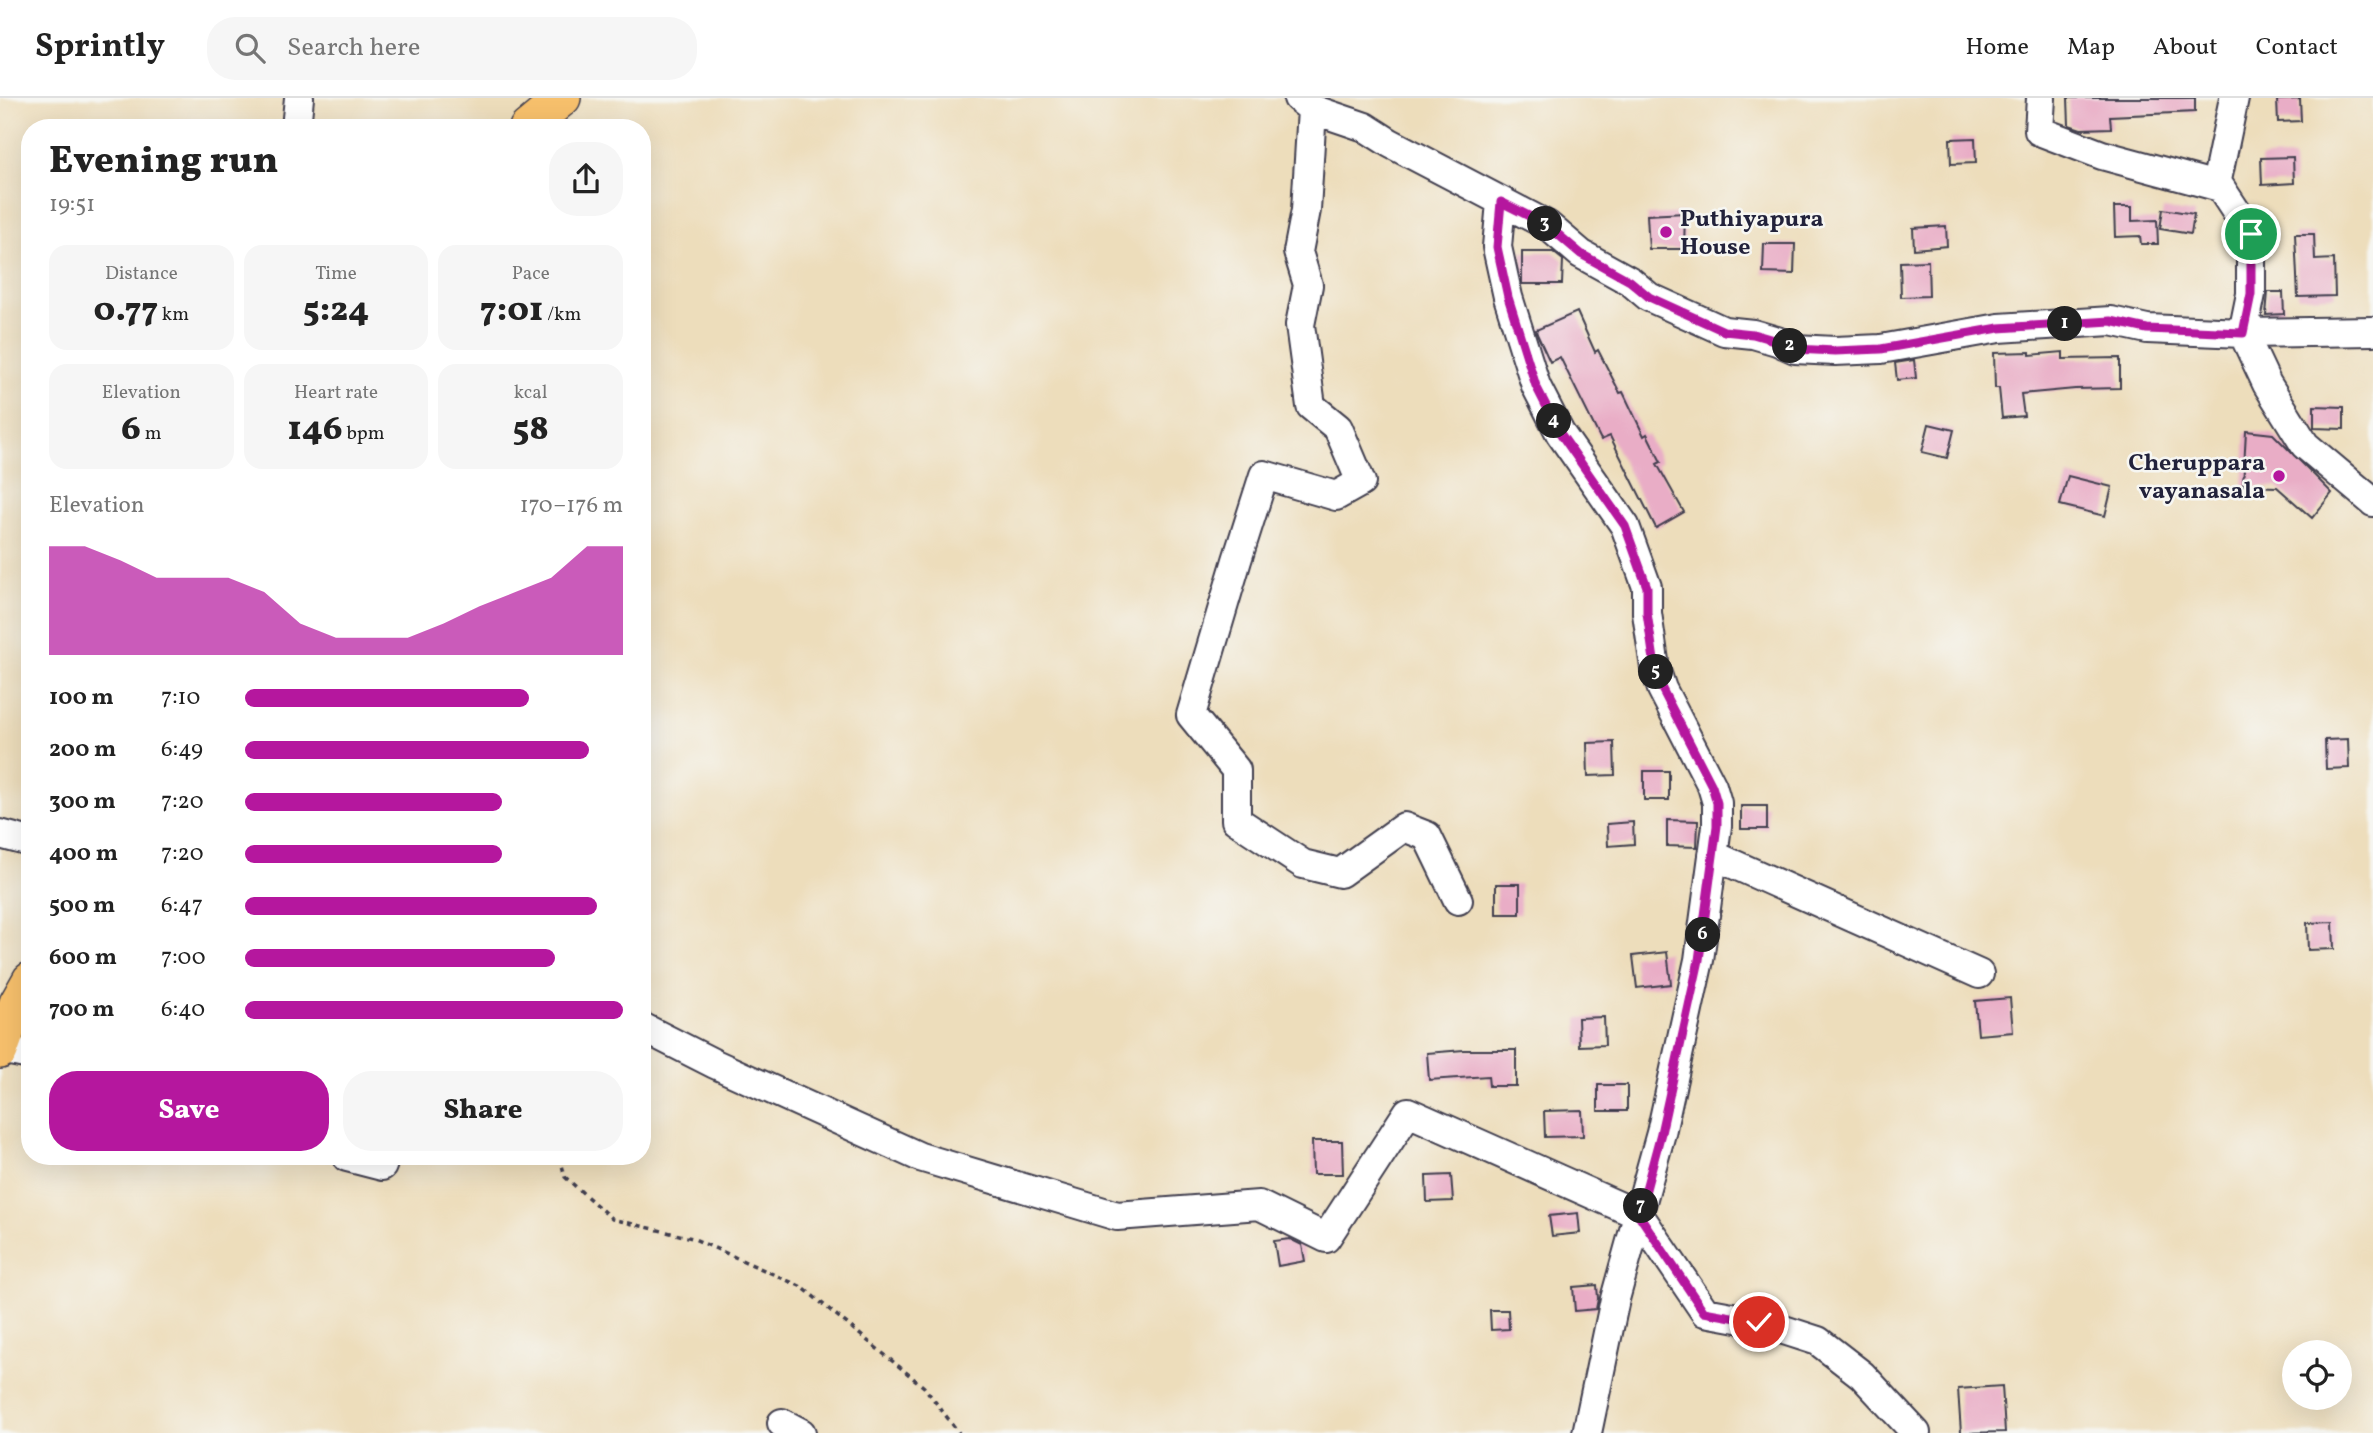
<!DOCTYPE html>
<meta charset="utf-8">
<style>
:root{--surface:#fff;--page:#f6f6f6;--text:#222;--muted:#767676;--line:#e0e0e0;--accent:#b5179e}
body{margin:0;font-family:Vollkorn,serif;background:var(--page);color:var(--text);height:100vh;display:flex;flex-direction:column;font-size:26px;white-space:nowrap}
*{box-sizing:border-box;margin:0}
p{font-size:23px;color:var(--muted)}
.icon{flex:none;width:38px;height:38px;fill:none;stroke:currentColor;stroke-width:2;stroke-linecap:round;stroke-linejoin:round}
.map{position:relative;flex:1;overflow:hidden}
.details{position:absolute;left:21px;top:21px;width:630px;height:1046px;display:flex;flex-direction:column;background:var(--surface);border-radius:28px;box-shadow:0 7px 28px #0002}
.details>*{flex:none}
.buttons{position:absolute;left:2282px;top:1242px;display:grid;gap:14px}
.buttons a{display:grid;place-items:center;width:70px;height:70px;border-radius:50%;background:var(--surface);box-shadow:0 7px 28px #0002;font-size:35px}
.pin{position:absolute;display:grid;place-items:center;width:60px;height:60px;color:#fff;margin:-30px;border:4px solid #fff;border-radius:50%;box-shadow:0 2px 7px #0007}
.km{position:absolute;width:35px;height:35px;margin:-18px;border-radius:50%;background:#222;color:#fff;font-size:19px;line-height:35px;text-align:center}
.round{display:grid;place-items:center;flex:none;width:74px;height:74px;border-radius:28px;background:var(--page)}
.head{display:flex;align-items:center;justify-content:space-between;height:119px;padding:0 28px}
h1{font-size:38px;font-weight:800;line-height:52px}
.stats{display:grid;grid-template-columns:repeat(3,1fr);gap:10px;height:119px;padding:7px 28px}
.stats div{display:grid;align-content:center;border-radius:18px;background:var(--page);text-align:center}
.stats b{font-size:35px;font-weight:800}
.stats small{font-size:19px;font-weight:400}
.stats p{font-size:19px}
.chart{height:196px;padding:14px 28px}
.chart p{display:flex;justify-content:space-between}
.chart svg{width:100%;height:126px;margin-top:7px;fill:var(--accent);opacity:.7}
.cta{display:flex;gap:14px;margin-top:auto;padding:14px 28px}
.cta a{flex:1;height:80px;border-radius:28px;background:var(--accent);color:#fff;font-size:28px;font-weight:800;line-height:80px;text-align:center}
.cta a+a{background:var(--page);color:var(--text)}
ul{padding:0 28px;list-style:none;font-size:23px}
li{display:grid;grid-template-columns:112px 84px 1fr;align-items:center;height:52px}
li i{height:18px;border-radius:9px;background:var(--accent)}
header{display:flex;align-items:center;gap:42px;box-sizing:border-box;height:98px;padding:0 35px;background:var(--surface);border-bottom:2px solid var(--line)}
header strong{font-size:33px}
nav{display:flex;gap:38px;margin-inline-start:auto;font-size:24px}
.search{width:490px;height:63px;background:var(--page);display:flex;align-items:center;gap:18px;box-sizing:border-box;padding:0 24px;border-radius:28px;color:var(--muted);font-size:26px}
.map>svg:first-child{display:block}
.building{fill:#e9adc6}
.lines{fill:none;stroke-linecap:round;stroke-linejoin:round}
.minor-casing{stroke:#403e4e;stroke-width:32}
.major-casing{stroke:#403e4e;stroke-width:38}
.path{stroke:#403e4e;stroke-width:3.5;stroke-dasharray:5 5;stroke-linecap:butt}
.minor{stroke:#fff;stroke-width:28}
.major{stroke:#f7c06c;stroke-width:35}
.route-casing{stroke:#fff;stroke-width:14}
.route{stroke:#b5179e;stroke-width:9}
.poi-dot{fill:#b5179e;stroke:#f6f6f2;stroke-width:2.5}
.labels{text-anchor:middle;stroke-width:5;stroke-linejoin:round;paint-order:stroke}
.poi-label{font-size:24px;font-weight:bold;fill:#22223b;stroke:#f6f6f2;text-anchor:start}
</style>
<header>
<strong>Sprintly</strong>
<div class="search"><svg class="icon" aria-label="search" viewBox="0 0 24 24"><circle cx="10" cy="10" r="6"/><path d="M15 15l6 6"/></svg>Search here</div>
<nav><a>Home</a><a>Map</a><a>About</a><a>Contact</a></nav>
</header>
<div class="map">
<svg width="2373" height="1335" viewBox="0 0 2373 1335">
<rect width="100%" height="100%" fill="#f6f6f2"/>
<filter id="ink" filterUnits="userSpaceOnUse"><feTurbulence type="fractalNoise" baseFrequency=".0143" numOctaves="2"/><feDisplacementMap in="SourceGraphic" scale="14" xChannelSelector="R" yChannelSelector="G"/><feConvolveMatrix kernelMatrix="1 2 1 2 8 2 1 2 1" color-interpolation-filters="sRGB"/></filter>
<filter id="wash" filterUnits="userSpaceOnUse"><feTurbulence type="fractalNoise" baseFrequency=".00686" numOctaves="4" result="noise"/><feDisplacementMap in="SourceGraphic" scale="28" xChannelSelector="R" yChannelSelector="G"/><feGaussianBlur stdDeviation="1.57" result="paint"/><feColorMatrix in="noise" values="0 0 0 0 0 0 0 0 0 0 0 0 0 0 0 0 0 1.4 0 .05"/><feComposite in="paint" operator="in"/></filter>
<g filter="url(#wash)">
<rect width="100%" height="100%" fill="#edddbb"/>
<g id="blocks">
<path class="building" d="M2068 0H2195V14L2110 18 2111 30 2081 31 2069 27Z
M2300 1 2301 23 2278 24 2277 2Z
M1975 40 1976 65 1951 66 1950 41Z
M2293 59 2294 85 2262 87 2261 60Z
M2114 109H2132V123L2157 122 2158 146H2141L2140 138 2115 139Z
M2163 111 2194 116 2191 136 2160 131Z
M1685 115 1684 151H1649L1647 117Z
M1946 128 1947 148 1914 151 1913 130Z
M2295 136H2314L2315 162 2334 161 2335 198 2298 199Z
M1764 146H1795L1794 176 1763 175Z
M1522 154H1553L1563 162 1562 186H1522Z
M1928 163 1929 198 1901 199 1900 164Z
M2268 194H2283L2284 216 2266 217Z
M1577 214 1595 254 1598 252 1620 295 1623 294 1644 338 1647 336 1661 364 1657 366 1684 414 1656 430 1610 338 1601 342 1560 259 1550 264 1537 236 1536 232Z
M2030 254V257L2063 254V261L2120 260V290L2075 291 2021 296 2024 318 2002 320 1999 290H1995L1994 255Z
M1914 262 1916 280 1897 282 1895 265Z
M2314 308 2344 309V331L2314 330Z
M1929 326 1954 332 1947 360 1922 354Z
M2246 333 2273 336 2332 395 2312 420 2277 389 2243 388Z
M2068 378 2112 389 2105 418 2060 407Z
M2348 641 2349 670 2326 671 2325 642Z
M1614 644 1615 677 1588 678 1587 645Z
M1644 673H1669V702H1644Z
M1741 708H1767V731H1741Z
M1667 722 1698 723 1697 749 1667 748Z
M1633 724 1634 746 1608 748 1607 726Z
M1496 786H1520V816H1496Z
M2333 824 2334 851 2308 852 2307 825Z
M1667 854 1671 886 1637 890 1633 858Z
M2010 900 2013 934 1978 937 1975 903Z
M1604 919 1605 947 1579 948 1578 920Z
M1464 952H1516V988H1489L1488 978 1429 982 1427 955Z
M1598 987H1627V1013H1598Z
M1582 1012 1583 1038 1545 1039 1544 1013Z
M1312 1043H1342L1343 1076H1313Z
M1451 1077 1453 1103 1427 1104 1426 1078Z
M1578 1115 1580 1135 1552 1138 1549 1118Z
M1290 1141 1302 1147 1305 1163 1278 1168 1274 1143Z
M1597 1187 1598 1201 1596 1211 1575 1213 1573 1189Z
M1490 1212H1508L1509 1231 1491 1232Z
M2002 1288 2005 1334 1961 1335 1958 1291Z"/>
</g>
</g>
<g filter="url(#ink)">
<use href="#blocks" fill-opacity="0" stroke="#403e4e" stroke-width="2"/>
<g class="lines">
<g class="minor-casing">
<path id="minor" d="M1298 0 1312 11 1365 29 1390 45 1547 127 1581 156 1630 183 1649 199 1724 233 1753 236 1777 243 1795 251 1835 253 1881 251 1999 230 2111 223 2147 231 2243 235 2251 196V136L2220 89 2102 57 2039 33 2041 0
M1312 11 1306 112 1298 154 1308 187 1300 227 1311 308 1338 330 1361 384 1336 398 1264 377 1237 462 1191 617 1236 672V722L1303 766 1340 775 1404 729 1427 738 1458 802
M296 30 299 0
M2216 87 2234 0
M1501 104 1497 149 1508 199 1536 288 1560 335 1625 428 1647 489V515L1655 570 1662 591 1712 688 1717 705V728L1699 862 1661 1035 1615 1201 1587 1335
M2373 233 2243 235 2267 286 2305 347 2373 404
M0 736 30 744
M1713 757 1979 876
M642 929 715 966 920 1059 1117 1118 1259 1107 1326 1140 1408 1014 1639 1117 1705 1214 1759 1224 1818 1243 1862 1277 1916 1335
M1 951 30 957
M347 1059 382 1068 385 1059
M782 1325 801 1335"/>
</g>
<g class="major-casing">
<path id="major" d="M527 30 563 0
M0 953 17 905 30 882"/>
</g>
<path class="path" d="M560 1059 565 1079 612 1121 692 1140 802 1189 924 1289 959 1335"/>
<use href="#minor" class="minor"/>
<use href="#major" class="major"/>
</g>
</g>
<g class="lines" filter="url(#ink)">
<g class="route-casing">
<path id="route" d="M1759 1224 1704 1214 1639 1117 1661 1035 1699 862 1717 728V705L1712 688 1662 591 1655 569 1647 515V489L1625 428 1560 335 1536 288 1508 199 1497 149 1501 104 1547 127 1581 156 1630 183 1649 199 1724 233 1753 236 1777 243 1795 251 1835 253 1881 251 1999 230 2111 223 2147 231 2243 235 2251 196V136"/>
</g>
<use href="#route" class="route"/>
</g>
<g class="poi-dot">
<circle cx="1666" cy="134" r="7"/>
<circle cx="2279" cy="378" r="7"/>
</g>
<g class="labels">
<g class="poi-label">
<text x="1680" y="128">Puthiyapura<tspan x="1680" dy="28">House</tspan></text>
<text x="2265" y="372" text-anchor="end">Cheruppara<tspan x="2265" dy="28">vayanasala</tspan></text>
</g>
</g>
</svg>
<div class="buttons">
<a><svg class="icon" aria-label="locate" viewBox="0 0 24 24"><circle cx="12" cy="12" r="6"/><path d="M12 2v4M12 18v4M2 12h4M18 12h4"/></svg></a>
</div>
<div class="pin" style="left:2251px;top:136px;background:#1e9e55"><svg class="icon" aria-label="arrive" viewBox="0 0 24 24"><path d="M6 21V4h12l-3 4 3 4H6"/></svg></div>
<div class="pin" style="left:1759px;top:1224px;background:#d93025"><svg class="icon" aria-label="check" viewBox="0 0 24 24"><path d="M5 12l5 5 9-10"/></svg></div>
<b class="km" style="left:2065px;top:226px">1</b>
<b class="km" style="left:1790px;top:248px">2</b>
<b class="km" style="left:1545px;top:126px">3</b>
<b class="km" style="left:1554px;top:323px">4</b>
<b class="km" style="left:1656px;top:574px">5</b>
<b class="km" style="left:1703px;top:837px">6</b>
<b class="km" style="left:1641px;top:1108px">7</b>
<section class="details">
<div class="head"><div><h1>Evening run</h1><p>19:51</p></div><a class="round"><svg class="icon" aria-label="share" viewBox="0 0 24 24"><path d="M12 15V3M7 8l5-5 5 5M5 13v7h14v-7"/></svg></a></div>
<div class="stats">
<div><p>Distance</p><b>0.77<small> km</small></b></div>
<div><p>Time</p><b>5:24</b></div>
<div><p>Pace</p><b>7:01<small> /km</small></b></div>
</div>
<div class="stats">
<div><p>Elevation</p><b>6<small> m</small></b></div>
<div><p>Heart rate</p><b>146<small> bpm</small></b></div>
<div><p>kcal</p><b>58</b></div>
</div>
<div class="chart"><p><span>Elevation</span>170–176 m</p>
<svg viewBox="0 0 160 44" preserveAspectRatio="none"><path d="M0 44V6L10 6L20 11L30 17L40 17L50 17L60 22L70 33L80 38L90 38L100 38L110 33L120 27L130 22L140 17L150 6L160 6V44z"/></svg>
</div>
<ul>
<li><b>100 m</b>7:10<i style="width:75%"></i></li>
<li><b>200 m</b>6:49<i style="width:91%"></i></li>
<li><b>300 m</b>7:20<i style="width:68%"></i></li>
<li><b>400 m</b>7:20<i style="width:68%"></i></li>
<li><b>500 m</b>6:47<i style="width:93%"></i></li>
<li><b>600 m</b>7:00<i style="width:82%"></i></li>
<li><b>700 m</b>6:40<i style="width:100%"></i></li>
</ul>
<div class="cta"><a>Save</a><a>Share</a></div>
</section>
</div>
